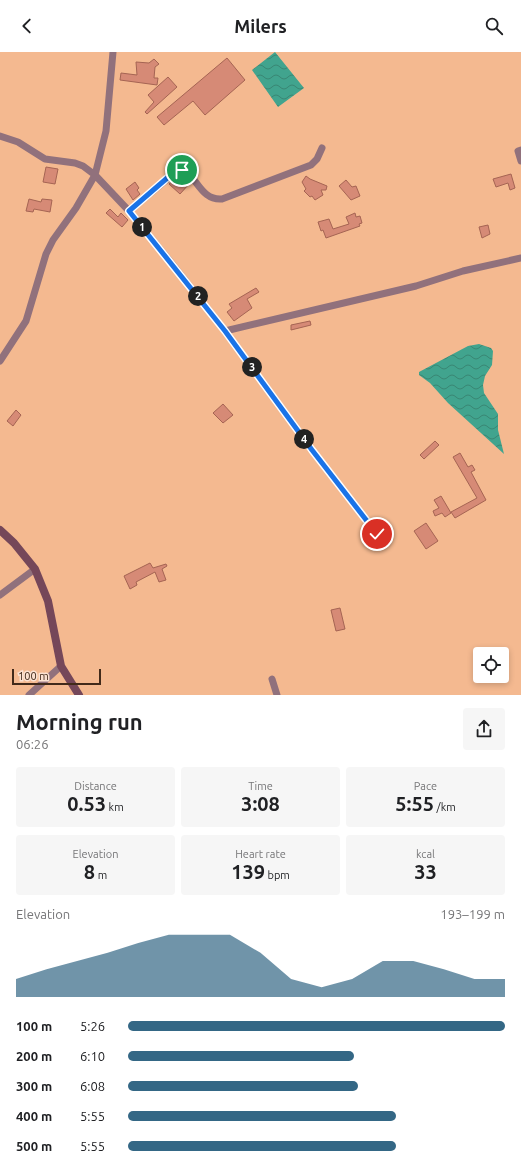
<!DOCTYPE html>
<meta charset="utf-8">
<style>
:root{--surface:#fff;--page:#f6f6f6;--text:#202124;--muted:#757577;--accent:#346785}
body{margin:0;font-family:Ubuntu,sans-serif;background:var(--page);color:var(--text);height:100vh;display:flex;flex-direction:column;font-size:15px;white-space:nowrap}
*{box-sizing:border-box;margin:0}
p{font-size:13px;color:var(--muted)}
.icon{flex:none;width:22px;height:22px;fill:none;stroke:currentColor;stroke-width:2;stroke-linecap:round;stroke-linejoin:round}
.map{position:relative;height:643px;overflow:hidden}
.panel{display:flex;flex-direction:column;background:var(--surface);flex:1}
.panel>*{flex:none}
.buttons{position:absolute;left:473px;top:595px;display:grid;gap:8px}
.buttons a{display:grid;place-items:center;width:36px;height:36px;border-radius:4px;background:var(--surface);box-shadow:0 2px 6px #0003;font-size:20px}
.scale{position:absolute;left:12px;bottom:10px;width:89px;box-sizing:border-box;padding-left:4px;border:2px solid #422a1a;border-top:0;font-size:11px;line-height:14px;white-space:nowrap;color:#422a1a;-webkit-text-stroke:3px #fbe2d2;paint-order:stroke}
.pin{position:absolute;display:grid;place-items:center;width:34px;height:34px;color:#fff;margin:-17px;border:2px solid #fff;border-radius:50%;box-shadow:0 1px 4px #0007}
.km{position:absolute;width:20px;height:20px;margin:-10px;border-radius:50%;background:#222;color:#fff;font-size:11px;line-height:20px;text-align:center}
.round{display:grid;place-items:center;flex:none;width:42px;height:42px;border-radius:4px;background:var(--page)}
.headline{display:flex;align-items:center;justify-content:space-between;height:68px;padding:0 16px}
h1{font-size:22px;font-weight:700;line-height:30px}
.metrics{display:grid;grid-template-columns:repeat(3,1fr);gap:6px;height:68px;padding:4px 16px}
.metrics div{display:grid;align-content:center;border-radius:4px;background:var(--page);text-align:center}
.metrics b{font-size:20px;font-weight:700}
.metrics small{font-size:11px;font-weight:400}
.metrics p{font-size:11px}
.chart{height:112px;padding:8px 16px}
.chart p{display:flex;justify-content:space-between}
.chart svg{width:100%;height:72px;margin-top:4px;fill:var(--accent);opacity:.7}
ul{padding:0 16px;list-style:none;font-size:13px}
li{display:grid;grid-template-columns:64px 48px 1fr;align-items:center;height:30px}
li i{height:10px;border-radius:5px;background:var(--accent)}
header{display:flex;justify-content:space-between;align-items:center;height:52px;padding:0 16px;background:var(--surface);font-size:18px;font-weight:700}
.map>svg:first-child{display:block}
.water{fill:url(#water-waves)}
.building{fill:#d68a76;stroke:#a56453}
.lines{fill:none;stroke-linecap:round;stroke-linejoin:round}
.street{stroke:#91717c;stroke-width:7}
.secondary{stroke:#754759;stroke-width:8}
.route-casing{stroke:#fff;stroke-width:8}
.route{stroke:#1a73e8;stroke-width:5}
</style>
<header><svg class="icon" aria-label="back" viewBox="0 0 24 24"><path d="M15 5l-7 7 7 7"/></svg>Milers<svg class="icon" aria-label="search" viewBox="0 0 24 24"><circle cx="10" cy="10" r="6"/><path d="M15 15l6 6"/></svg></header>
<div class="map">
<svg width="521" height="643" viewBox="0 0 521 643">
<defs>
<pattern id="water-waves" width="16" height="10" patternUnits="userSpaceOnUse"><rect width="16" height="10" fill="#41a48e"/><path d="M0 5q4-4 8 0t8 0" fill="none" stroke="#388673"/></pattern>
</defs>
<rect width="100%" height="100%" fill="#f4b990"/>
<path class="water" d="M275 0 304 36 278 55 252 18Z
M479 292 491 296 493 299 492 313 485 324 483 333 484 341 498 362V378L504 402 448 351 430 331 419 323V320L468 294Z"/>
<path class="building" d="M227 6 245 28 205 63 193 49 164 73 157 65Z
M154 7 159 12 155 15 154 26H158L157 33 120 28 121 21 137 23 136 10 149 11Z
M168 25 177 35 147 62 145 60 154 50 148 43Z
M46 115 58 117 55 132 43 130Z
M511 122 515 136 510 138 508 131 496 135 493 127Z
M179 123 189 132 180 142 169 132Z
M306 124 310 127 327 134 326 138H321L323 143 315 148 312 144 310 145 304 139 306 137 302 130Z
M346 128 352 135 356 134 360 144 351 148 339 134Z
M135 130 139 136 137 138 140 142 133 148 126 137Z
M29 147 41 150 42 147 52 148 50 160 34 157 33 160 26 159Z
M110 157 118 165 121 161 128 168 122 175 106 161Z
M355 161 356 165 360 164 362 171 359 172 360 174 326 186 323 178 321 179 318 170 329 167 333 177 349 172 346 165Z
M488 173 490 182 482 186 479 175Z
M256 236 259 240 247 247 252 256 234 269 227 260 232 256 229 252Z
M310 269 311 273 291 278V273Z
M223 352 233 363 223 371 213 361Z
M16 358 21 363 13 374 7 369Z
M435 389 439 393 424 407 420 403Z
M460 401 468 415 472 413 475 418 471 420 486 448 455 466 451 460 477 446 453 405Z
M441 444 451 461 445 465 442 461 435 464 433 459 439 456 434 448Z
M426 471 438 489 426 497 414 479Z
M150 511 153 516 166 512 167 514 162 517 166 528 159 530 155 520 136 530 137 533 130 537 124 524Z
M340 556 345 577 336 579 331 558Z"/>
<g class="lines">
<path class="street" d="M0 84 18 90 45 107 75 111 83 114 95 123 129 159 169 208 225 279 312 398 377 482
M521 98 518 99 521 109
M129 159 178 118C196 117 198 149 222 147L311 113 317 107 322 96
M225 279 416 234 463 219 521 206
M0 309 26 269 46 202 53 188 76 156 95 123 106 79 113 0
M0 543 35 517
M272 627 277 643
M29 643 61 614"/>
<path class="secondary" d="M0 478 14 491 35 517 48 549 61 614 79 643"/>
</g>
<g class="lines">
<g class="route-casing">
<path id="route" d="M182 118 173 121 129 159 225 279 312 398 377 482"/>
</g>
<use href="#route" class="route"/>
</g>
</svg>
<div class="buttons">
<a><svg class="icon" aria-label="locate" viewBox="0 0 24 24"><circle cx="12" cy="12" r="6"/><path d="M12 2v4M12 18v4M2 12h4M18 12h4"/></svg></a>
</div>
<div class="scale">100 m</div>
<div class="pin" style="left:182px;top:118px;background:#1e9e55"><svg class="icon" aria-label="arrive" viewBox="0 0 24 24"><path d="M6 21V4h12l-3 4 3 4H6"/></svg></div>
<div class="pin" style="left:377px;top:482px;background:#d93025"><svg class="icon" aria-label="check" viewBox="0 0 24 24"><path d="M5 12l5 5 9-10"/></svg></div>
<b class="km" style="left:142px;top:175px">1</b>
<b class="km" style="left:198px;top:244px">2</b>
<b class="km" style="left:252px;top:315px">3</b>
<b class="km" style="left:304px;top:387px">4</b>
</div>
<section class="panel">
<div class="headline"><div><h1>Morning run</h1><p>06:26</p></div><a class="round"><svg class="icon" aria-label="share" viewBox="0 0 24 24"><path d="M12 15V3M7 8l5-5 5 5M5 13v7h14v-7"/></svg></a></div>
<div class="metrics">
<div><p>Distance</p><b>0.53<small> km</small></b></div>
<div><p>Time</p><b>3:08</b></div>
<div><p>Pace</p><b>5:55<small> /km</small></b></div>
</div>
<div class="metrics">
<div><p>Elevation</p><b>8<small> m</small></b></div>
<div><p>Heart rate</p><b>139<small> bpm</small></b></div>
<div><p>kcal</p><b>33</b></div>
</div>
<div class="chart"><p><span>Elevation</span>193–199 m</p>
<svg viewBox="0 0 160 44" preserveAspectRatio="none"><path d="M0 44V33L10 27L20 22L30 17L40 11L50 6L60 6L70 6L80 17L90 33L100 38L110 33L120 22L130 22L140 27L150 33L160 33V44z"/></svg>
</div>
<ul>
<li><b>100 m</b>5:26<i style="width:100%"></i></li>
<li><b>200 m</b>6:10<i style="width:60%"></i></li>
<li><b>300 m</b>6:08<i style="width:61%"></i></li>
<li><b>400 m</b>5:55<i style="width:71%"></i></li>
<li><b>500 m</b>5:55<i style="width:71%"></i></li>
</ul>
</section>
